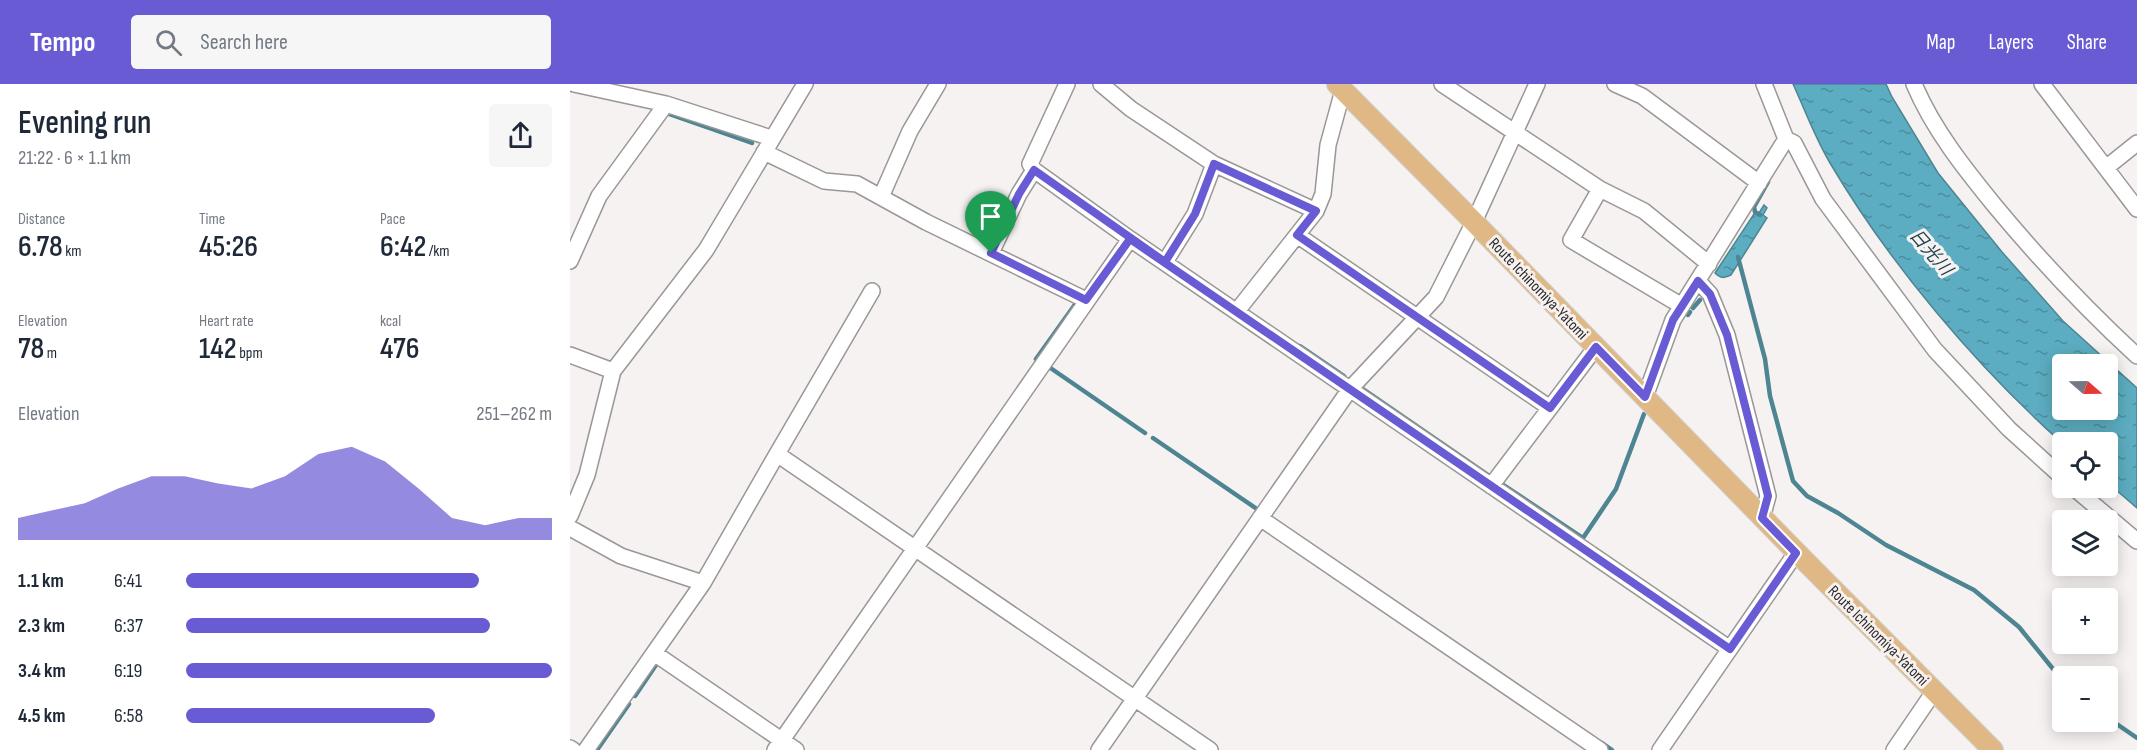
<!DOCTYPE html>
<meta charset="utf-8">
<style>
:root{--surface:#fff;--page:#f6f6f7;--text:#1f2937;--muted:#747a83;--accent:#685bd4}
body{margin:0;font-family:"Sofia Sans Condensed","Noto Sans JP",sans-serif;background:var(--page);color:var(--text);height:100vh;display:flex;flex-direction:column;font-size:22px;white-space:nowrap}
*{box-sizing:border-box;margin:0}
p{font-size:20px;color:var(--muted)}
.icon{flex:none;width:33px;height:33px;fill:none;stroke:currentColor;stroke-width:2;stroke-linecap:round;stroke-linejoin:round}
.map{position:relative;flex:1;overflow:hidden}
.side{display:flex;flex-direction:column;background:var(--surface);width:570px}
.side>*{flex:none}
.needle{width:39px;rotate:110deg}
.controls{position:absolute;left:1482px;top:270px;display:grid;gap:12px}
.controls a{display:grid;place-items:center;width:66px;height:66px;border-radius:6px;background:var(--surface);box-shadow:0 3px 15px #0003;font-size:30px}
.pin{position:absolute;display:grid;place-items:center;width:51px;height:51px;color:#fff;margin:-62px -26px;border-radius:50% 50% 50% 0;rotate:-45deg;box-shadow:0 0 6px #0007}
.pin .icon{rotate:45deg}
.round{display:grid;place-items:center;flex:none;width:63px;height:63px;border-radius:6px;background:var(--page)}
.overview{display:flex;align-items:center;justify-content:space-between;height:102px;padding:0 18px}
h1{font-size:33px;font-weight:600;line-height:45px}
.figures{display:grid;grid-template-columns:repeat(3,1fr);gap:9px;height:102px;padding:6px 18px}
.figures div{display:grid;align-content:center}
.figures b{font-size:30px;font-weight:600}
.figures small{font-size:16px;font-weight:400}
.figures p{font-size:16px}
.chart{height:168px;padding:12px 18px}
.chart p{display:flex;justify-content:space-between}
.chart svg{width:100%;height:108px;margin-top:6px;fill:var(--accent);opacity:.7}
ul{padding:0 18px;list-style:none;font-size:20px}
li{display:grid;grid-template-columns:96px 72px 1fr;align-items:center;height:45px}
li i{height:15px;border-radius:8px;background:var(--accent)}
header{display:flex;align-items:center;gap:36px;box-sizing:border-box;height:84px;padding:0 30px;background:var(--accent);color:#fff}
header strong{font-size:28px}
nav{display:flex;gap:33px;margin-inline-start:auto;font-size:21px}
.search{width:420px;height:54px;background:var(--page);display:flex;align-items:center;gap:15px;box-sizing:border-box;padding:0 21px;border-radius:6px;color:var(--muted);font-size:22px}
main{display:flex;flex:1;min-height:0}
.map>svg:first-child{display:block}
.water{fill:url(#water-ripples);stroke:#4d8593;stroke-width:1.5;fill-rule:evenodd}
.lines{fill:none;stroke-linecap:round;stroke-linejoin:round}
.stream{stroke:#4d8593;stroke-width:4.5}
.minor-casing{stroke:#9a9796;stroke-width:18}
.major-casing{stroke:#d0d0cf;stroke-width:22}
.minor{stroke:#fff;stroke-width:15}
.major{stroke:#dfb885;stroke-width:20}
.route-casing{stroke:#fff;stroke-width:12}
.route{stroke:#685bd4;stroke-width:8}
.labels{text-anchor:middle;stroke-width:6;stroke-linejoin:round;paint-order:stroke}
.street-label{font-size:16px;fill:#292827;stroke:#f6f2f1}
.water-label{font-size:18px;font-style:italic;fill:#1d444d;stroke:#f6f2f1}
</style>
<header>
<strong>Tempo</strong>
<div class="search"><svg class="icon" aria-label="search" viewBox="0 0 24 24"><circle cx="10" cy="10" r="6"/><path d="M15 15l6 6"/></svg>Search here</div>
<nav><a>Map</a><a>Layers</a><a>Share</a></nav>
</header>
<main>
<section class="side">
<div class="overview"><div><h1>Evening run</h1><p>21:22 · 6 × 1.1 km</p></div><a class="round"><svg class="icon" aria-label="share" viewBox="0 0 24 24"><path d="M12 15V3M7 8l5-5 5 5M5 13v7h14v-7"/></svg></a></div>
<div class="figures">
<div><p>Distance</p><b>6.78<small> km</small></b></div>
<div><p>Time</p><b>45:26</b></div>
<div><p>Pace</p><b>6:42<small> /km</small></b></div>
</div>
<div class="figures">
<div><p>Elevation</p><b>78<small> m</small></b></div>
<div><p>Heart rate</p><b>142<small> bpm</small></b></div>
<div><p>kcal</p><b>476</b></div>
</div>
<div class="chart"><p><span>Elevation</span>251–262 m</p>
<svg viewBox="0 0 160 44" preserveAspectRatio="none"><path d="M0 44V35L10 32L20 29L30 23L40 18L50 18L60 21L70 23L80 18L90 9L100 6L110 12L120 23L130 35L140 38L150 35L160 35V44z"/></svg>
</div>
<ul>
<li><b>1.1 km</b>6:41<i style="width:80%"></i></li>
<li><b>2.3 km</b>6:37<i style="width:83%"></i></li>
<li><b>3.4 km</b>6:19<i style="width:100%"></i></li>
<li><b>4.5 km</b>6:58<i style="width:68%"></i></li>
</ul>
</section>
<div class="map">
<svg width="1567" height="666" viewBox="0 0 1567 666">
<defs>
<pattern id="water-ripples" width="26" height="14" patternUnits="userSpaceOnUse" patternTransform="scale(1.5)"><rect width="26" height="14" fill="#5cadc1"/><path d="M2 4q2-2 4 0t4 0M15 11q2-2 4 0t4 0" fill="none" stroke="#4c8d9d"/></pattern>
</defs>
<rect width="100%" height="100%" fill="#f6f2f1"/>
<path class="water" d="M1223 0H1316L1322 13 1368 89 1432 168 1493 237 1567 304V424L1538 399V358L1492 359C1405 281 1319 179 1260 79 1245 54 1235 26 1223 0ZM1492 280H1538V326H1492Z
M1194 121 1197 124 1193 131 1197 134 1161 191C1154 194 1151 195 1145 189L1186 127 1189 129Z"/>
<g class="lines">
<path class="stream" d="M99 30 182 59
M1190 131 1185 128 1184 123 1198 98
M1168 173 1195 275 1200 312 1223 397 1237 412 1268 429 1316 461 1404 506 1449 543 1492 596
M1123 224 1130 216
M1118 231 1120 228
M730 262 774 292
M466 275 506 219
M479 283 575 349
M793 305 921 393
M583 354 687 425
M929 398 1013 454 1046 405 1074 330
M65 612 88 578
M1538 634 1567 654
M1032 659 1042 666
M27 666 59 620"/>
<g class="minor-casing">
<path id="minor" d="M4 0 96 20
M531 0 561 25 644 80 746 127
M872 0 1030 105 1074 127 1139 180
M1045 0 1072 12 1189 99
M1344 0C1363 45 1394 84 1425 122 1469 175 1516 225 1567 272
M1472 0 1567 125
M1216 55 1224 59 1253 115 1365 266 1439 345 1492 393
M194 68 254 97 287 100 356 138 516 216
M1537 83 1567 59
M464 86 560 155
M1030 105 1001 156 1112 222
M311 113 340 47 368 0
M727 151 980 324
M421 169 449 110 464 86 460 80 497 0
M0 177 29 112 96 20 201 54
M595 178 625 130 644 80
M1128 197 1140 210 1157 251 1198 412 1192 434
M667 227 746 127 753 110 758 61 773 6
M0 271 43 287
M1075 313 1103 236 1216 55 1194 0
M207 370 302 207
M921 402 1026 263
M1504 404 1567 457
M0 432 17 391 43 287 136 166 235 0
M690 434 1030 666
M0 444 51 472 133 499
M84 569 226 666
M0 664 3 666
M16 666 133 499 207 370 640 666
M205 666 560 155 1160 565
M529 666 780 305 866 213 904 138 967 0
M1090 666 1226 469
M1324 666 1365 606"/>
</g>
<g class="major-casing">
<path id="major" d="M767 0 904 138 1232 474 1423 666"/>
</g>
<use href="#minor" class="minor"/>
<use href="#major" class="major"/>
</g>
<g class="lines">
<g class="route-casing">
<path id="route" d="M421 169 516 216 560 155 1160 565 1226 469 1192 434 1198 412 1157 251 1140 210 1128 197 1103 236 1075 313 1026 263 980 324 727 151 746 127 644 80 625 130 595 178 464 86 449 110 421 169"/>
</g>
<use href="#route" class="route"/>
</g>
<g class="labels">
<g class="street-label">
<text transform="translate(969 204) rotate(46)" y="6">Route Ichinomiya-Yatomi</text>
<text transform="translate(1309 551) rotate(45)" y="6">Route Ichinomiya-Yatomi</text>
</g>
<g class="water-label">
<text transform="translate(1361 168) rotate(49)" y="6">日光川</text>
</g>
</g>
</svg>
<div class="controls">
<a><svg class="needle" viewBox="-14 -14 28 28"><path d="M0-13l5 13h-10z" fill="#e53935"/><path d="M0 13l5-13h-10z" fill="#747a83"/></svg></a>
<a><svg class="icon" aria-label="locate" viewBox="0 0 24 24"><circle cx="12" cy="12" r="6"/><path d="M12 2v4M12 18v4M2 12h4M18 12h4"/></svg></a>
<a><svg class="icon" aria-label="layers" viewBox="0 0 24 24"><path d="M12 4l9 5-9 5-9-5zM3 14l9 5 9-5"/></svg></a>
<a>+</a>
<a>−</a>
</div>
<div class="pin" style="left:421px;top:169px;background:#1e9e55"><svg class="icon" aria-label="arrive" viewBox="0 0 24 24"><path d="M6 21V4h12l-3 4 3 4H6"/></svg></div>
</div>
</main>
